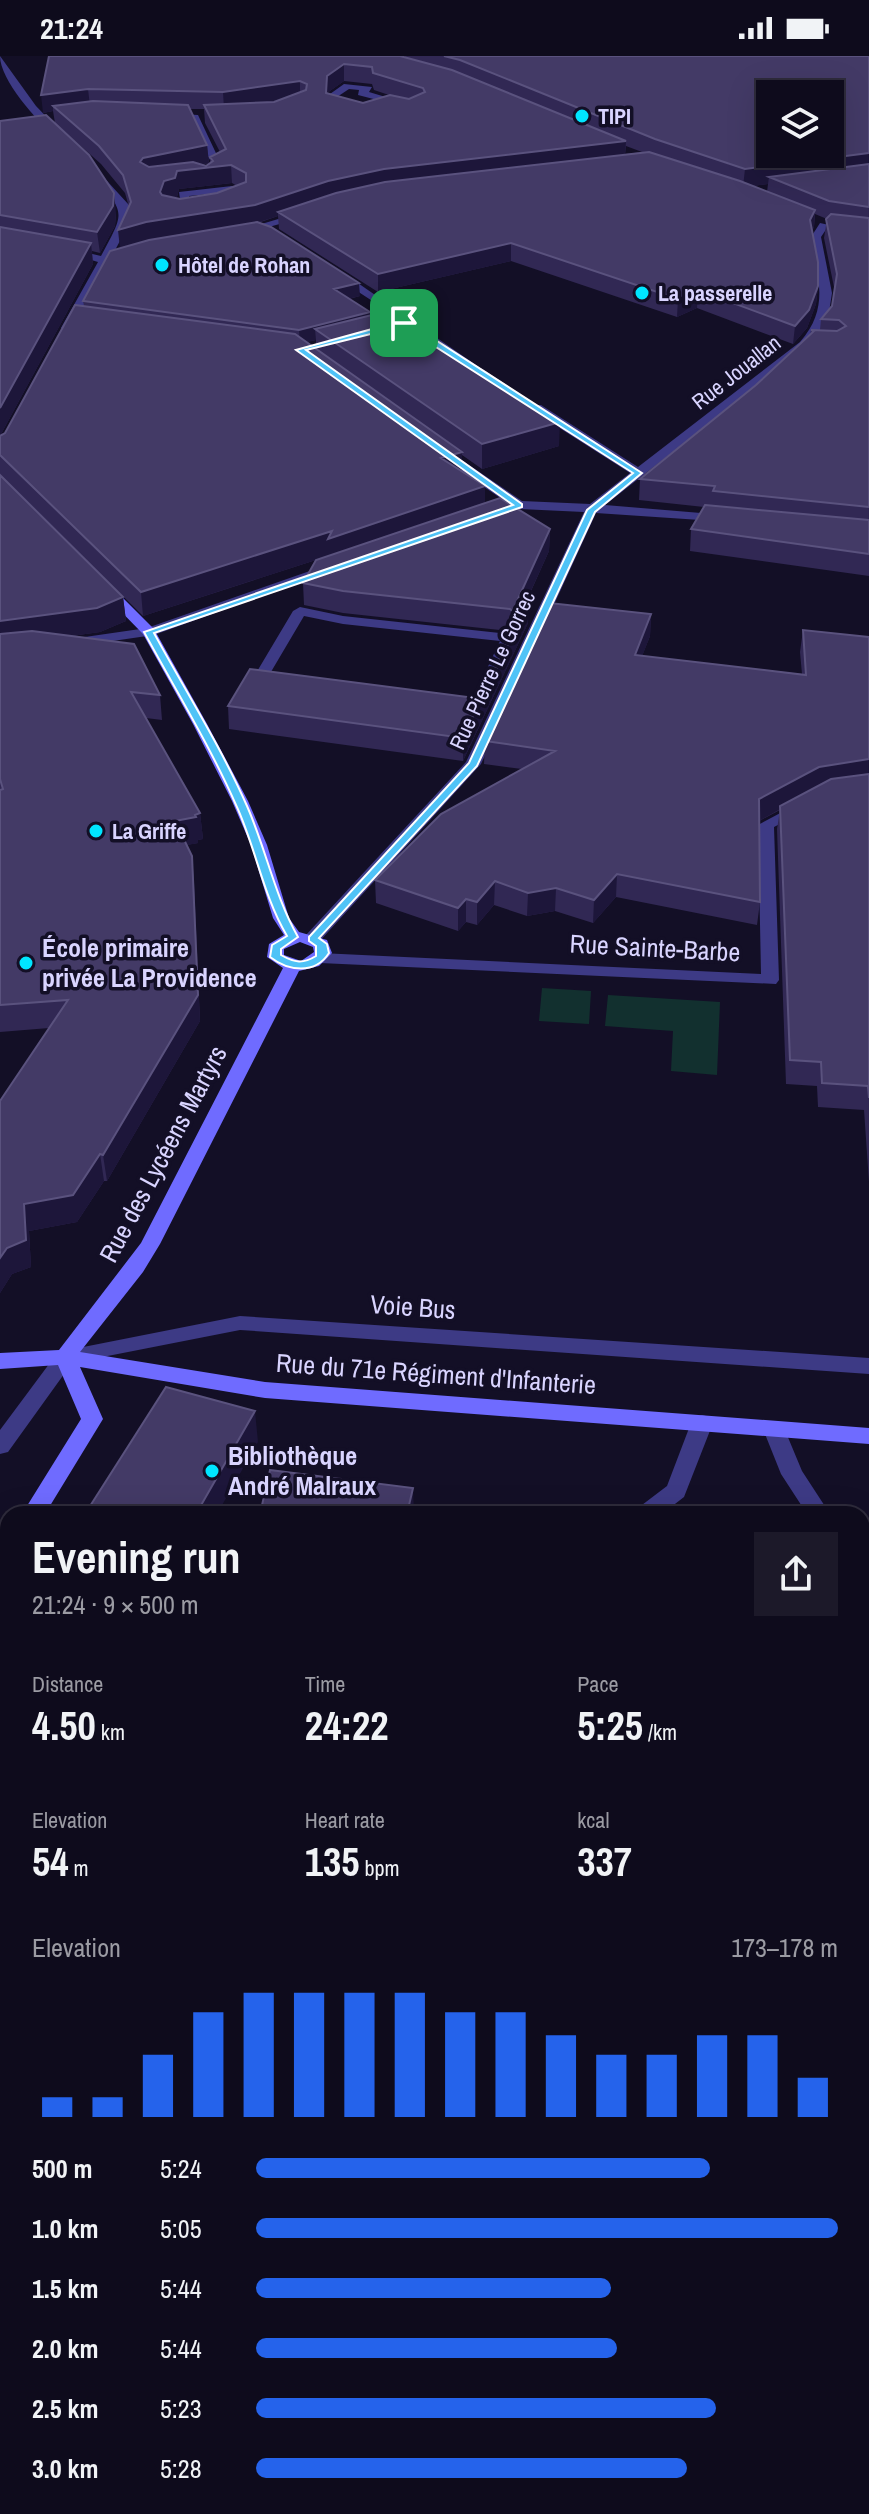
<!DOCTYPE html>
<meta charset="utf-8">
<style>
:root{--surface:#0e0b1c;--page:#1c1929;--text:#f1f3f6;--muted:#9b9ba3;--line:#2e2b3b;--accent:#2563eb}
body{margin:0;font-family:"Archivo Narrow",sans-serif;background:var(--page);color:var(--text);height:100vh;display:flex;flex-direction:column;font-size:30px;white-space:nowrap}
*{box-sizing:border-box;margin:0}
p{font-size:26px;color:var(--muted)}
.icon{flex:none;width:44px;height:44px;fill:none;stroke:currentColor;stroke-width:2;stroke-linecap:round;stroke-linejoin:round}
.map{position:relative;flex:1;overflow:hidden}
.side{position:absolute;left:0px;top:1450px;width:870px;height:1008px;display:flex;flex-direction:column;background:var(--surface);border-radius:24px 24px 0 0;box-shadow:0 8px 32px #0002,0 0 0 2px var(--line)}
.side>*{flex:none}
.tools{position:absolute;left:756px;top:24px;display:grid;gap:16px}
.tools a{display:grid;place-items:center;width:88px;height:88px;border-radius:0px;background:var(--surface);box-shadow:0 8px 32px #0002,0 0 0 2px var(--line);font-size:40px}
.pin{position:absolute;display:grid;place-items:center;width:68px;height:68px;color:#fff;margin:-34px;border-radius:16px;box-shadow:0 4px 12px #0006}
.round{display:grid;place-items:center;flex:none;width:84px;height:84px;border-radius:0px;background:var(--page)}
.overview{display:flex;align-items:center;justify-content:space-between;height:136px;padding:0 32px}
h1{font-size:44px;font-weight:700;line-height:60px}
.figures{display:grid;grid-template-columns:repeat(3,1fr);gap:12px;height:136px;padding:8px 32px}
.figures div{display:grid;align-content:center}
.figures b{font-size:40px;font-weight:700}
.figures small{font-size:22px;font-weight:400}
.figures p{font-size:22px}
.chart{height:224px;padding:16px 32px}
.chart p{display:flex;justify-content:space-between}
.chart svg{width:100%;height:144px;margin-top:8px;stroke:var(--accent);stroke-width:6}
ul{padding:0 32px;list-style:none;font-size:26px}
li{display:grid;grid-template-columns:128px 96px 1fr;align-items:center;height:60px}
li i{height:20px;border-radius:10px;background:var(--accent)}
.status{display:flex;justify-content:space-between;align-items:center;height:56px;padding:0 40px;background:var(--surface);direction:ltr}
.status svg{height:22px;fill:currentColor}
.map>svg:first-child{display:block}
.green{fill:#12302f}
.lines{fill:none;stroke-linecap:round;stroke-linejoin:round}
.lane{fill:#3d3a85;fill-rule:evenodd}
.street{fill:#3d3a85;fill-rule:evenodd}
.secondary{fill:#6f6bff;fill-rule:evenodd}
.wall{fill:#312854;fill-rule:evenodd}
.shaded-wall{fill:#1d163a}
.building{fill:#433a66;stroke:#5a527e;stroke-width:2;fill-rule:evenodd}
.route{fill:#4fc3f7;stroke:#fff;stroke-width:2;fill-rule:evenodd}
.poi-dot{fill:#00e5ff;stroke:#130f26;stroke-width:3}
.labels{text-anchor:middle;stroke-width:7;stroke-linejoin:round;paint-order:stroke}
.far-poi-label{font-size:22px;font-weight:bold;fill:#d9d4ff;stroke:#130f26;text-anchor:start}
.far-street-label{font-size:22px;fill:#d9d4ff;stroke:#130f26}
.poi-label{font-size:26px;font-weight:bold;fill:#d9d4ff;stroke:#130f26;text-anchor:start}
.street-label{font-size:26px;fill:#d9d4ff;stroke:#130f26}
</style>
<div class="status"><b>21:24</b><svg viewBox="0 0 49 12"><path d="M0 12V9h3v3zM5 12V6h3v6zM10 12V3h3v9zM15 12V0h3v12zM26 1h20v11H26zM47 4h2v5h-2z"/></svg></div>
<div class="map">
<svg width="869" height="2458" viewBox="0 0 869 2458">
<rect width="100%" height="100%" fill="#130f26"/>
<path class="green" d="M542 932 591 935 589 968 539 965Z
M608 939 720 946 717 1019 671 1015 673 975 605 970Z"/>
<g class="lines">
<path class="lane" d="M240 1260 869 1302V1318L240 1274 72 1307 8 1396 0 1398V1374L58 1296Z
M702 1359 710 1361 713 1367 684 1441 662 1458H635L638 1452 667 1430 691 1367 694 1361Z
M774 1365 782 1367 802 1415 830 1458H807L781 1418 763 1373 766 1367Z
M862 1502 869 1504V1527L862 1525Z
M862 1631 869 1632V1652L862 1651Z
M862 1781 869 1782V1804L862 1803Z"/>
<path class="street" d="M0 0 36 50 61 76V80H55C37 65 0 24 0 0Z
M344 28 372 31 369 36 422 52 408 58 390 53 362 62 327 51 330 38ZM349 33 359 34 358 39 389 47 362 56 335 48 337 41Z
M164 57 198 59 223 112 204 116V112L213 109 197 82 191 64 167 62Z
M97 114 129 149 130 166 113 198 129 194 134 197 109 206 73 272 67 275 61 272 98 206 62 195 67 192 101 200C127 152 124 158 92 117Z
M232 130 246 138V142C231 151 180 164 164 155L168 152V145L180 143 179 136ZM230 136 235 140 210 148 178 151 190 148 189 140Z
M305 155 309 156V160L243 178 238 175Z
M820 167 829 169 821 181 832 237 827 269 808 290 605 449 725 459 730 460V466L596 457 481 708 318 887H306L304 883 306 879 466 706 584 456 520 453 486 461V455L509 448 436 398V392H444L522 445 590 448 630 417 533 355V349H541L638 411 800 286C830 252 818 222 811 181Z
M334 216H342L489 318 479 321 400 269 377 248 334 220Z
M327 509 339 512 154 579 71 591 64 587 71 583 147 572Z
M300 551 343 560 509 578 516 582 480 658 473 662 251 632 249 629 293 555ZM304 560 343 568 500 585 468 653 265 626Z
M801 746 809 751 807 754 774 771 779 924 776 928 320 907 311 902 320 897 761 918 758 769Z"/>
<path class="secondary" d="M105 528 110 529 154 573 207 668 248 745 267 789 289 862 299 876 327 884 332 897 319 910 299 915 160 1188 143 1216 80 1296 265 1326 869 1372V1388L265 1342 80 1311 103 1363 45 1458H22L81 1363 58 1309 0 1313V1297L59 1294 141 1187 283 912 267 901 269 888 284 879 273 862 251 789 232 745 193 668 143 578 98 532ZM300 886 313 891 314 896 301 905 284 899V893Z
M8 1485V1511L0 1514V1488Z"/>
</g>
<path class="wall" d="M49 0 405 1V0H869V520L690 495 691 473 704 451 639 444 640 423 756 329 810 279 811 274H820L821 263 832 250 835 236 824 182 827 163 815 158 814 171 812 175 818 230 816 248 807 272 793 288 697 252 677 261 511 205 378 236 279 173 278 160 258 167 360 240 349 243 370 259 559 390 482 413 462 399V416L485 447 550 473 549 495 527 544 528 567 463 705 229 673 228 650 475 642 483 637 512 577 509 575 343 557 304 549 303 527 316 504 143 560 21 439 123 541 126 565 100 576 71 580 160 639 162 664 146 662 200 757 203 783 198 784V787L186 789 192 800 194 826 200 965 107 1125H104L77 1166 29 1175 31 1211 12 1218 0 1237V1045L49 972 0 976V380L5 377 84 250 83 245 120 193 129 151 125 137 101 108 55 67 53 55 43 57ZM344 25 372 28 374 34 389 39 363 47 327 37ZM189 53H204L205 67 220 96 210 101V108L206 110 201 109 209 107 207 89ZM626 90 642 96 625 98ZM232 127 237 130 217 137 180 143 173 141H177L179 133ZM768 128 767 136 752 130ZM316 284V293L306 286Z
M0 65 116 157 115 170 100 197 92 195 93 208 0 380Z
M651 558 650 580 642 600 802 618 800 596 803 574 869 581V1126L864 1054 818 1051 817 1030 786 1028 777 773 780 754 759 765 760 846 757 869 616 841 593 867 555 855 527 860 494 849 477 869 466 866 458 875 376 847 375 824 522 713 484 708 485 685Z
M862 1832 869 1834V1985L862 1984Z
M0 2135 8 2138V2277L0 2274Z
M869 2192V2458H245L866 2320Z"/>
<path class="shaded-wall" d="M344 8V25L327 37H326L327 20Z
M300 25V42L224 53 223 36Z
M88 33 90 50H53V55L43 57 41 39Z
M626 85 625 102 278 156V160L256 167 120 193 118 174 146 166 328 125 384 113Z
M207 89 209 107 145 120 140 106 143 102Z
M869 97V115L769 121 768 128 743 131 745 113Z
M231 109 232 127 179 133 177 141 166 143 161 154 160 136 164 125 177 115Z
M114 137 116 157 115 170 100 197 97 176Z
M815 154 814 171 808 182 810 164Z
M91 187 93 208 0 380V352Z
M511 187V205L378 236V218Z
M359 227 360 240 335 246 334 233Z
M818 230 816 248 807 272 793 288 795 270Z
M698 234 697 252 677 261 678 243Z
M370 256V270L315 273 316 284 300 288 299 274Z
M560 366 559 390 482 413V388Z
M462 396V418L441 402Z
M485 430V453L328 500 143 560 141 536 332 475Z
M550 473 549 495 519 561 518 543Z
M123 541 126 565 100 576 0 590V565Z
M529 545 528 567 463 705V682Z
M651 558 650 580 634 621 635 599Z
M869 703V725L816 733 757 766 759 743 819 711Z
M200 757 203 783 198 784V787L177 791 175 765Z
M192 800 200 965 107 1125 103 1099Z
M617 818 616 841 593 867 594 844Z
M495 825 494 849 477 869V846Z
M556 832 555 855 527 860 528 837Z
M466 843V866L458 875V852Z
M100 1098 104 1125 77 1166 29 1175 31 1211 12 1218 0 1237V1202L24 1148Z
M255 1355 258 1386 217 1458H196Z
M413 1432 414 1458H407Z
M8 1724V1765L0 1779V1737Z"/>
<path class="building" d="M49 0H400L452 14 626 85 384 113 328 125 255 149 146 166 118 174 131 146 123 119 99 90 53 50 93 45 188 49 207 89 143 102 140 106 149 111 193 106 206 110 213 105 210 101 226 93 204 49 274 46 306 34 307 28 300 25 223 36 88 33 41 39ZM344 8 372 11 373 17 423 32 425 36 409 43 390 39 363 47 326 37 327 20ZM231 109 246 117V126L217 137 180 143 162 139 160 136 164 125 175 122 177 115Z
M444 0H869V97L745 113 655 83 460 4ZM770 38H830V98H770Z
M46 59 89 99 114 137 113 150 97 176 0 159V65Z
M649 96 740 125 815 154 810 164 818 206V230L809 254 795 270 698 234 678 243 511 187 378 218 278 156 336 137 385 126Z
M869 108V151L829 145 769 121Z
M831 158 869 162V451L713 435 715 430 640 423 756 329 814 275 811 274 837 275 846 270 839 264 821 263 832 250 837 218 826 163Z
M257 166 271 171 359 227 334 233 370 256 299 274 83 245 110 195 149 184Z
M0 171 91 187 0 352Z
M75 249 295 278 462 396 441 402 485 430 328 483 332 475 141 536 0 399V380L5 377Z
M384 256 460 305 464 304 484 315 560 366 482 388 315 273Z
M0 419 123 541 97 552 0 565Z
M500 442 550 473 518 543 529 545 463 682 228 650 250 613 475 642 483 637 519 561 510 553 343 535 303 527 316 504Z
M705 449 869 464V498L691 473Z
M549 547 651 558 635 599 806 619 803 574 869 581V703L819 711 759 743 760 846 617 818 594 844 556 832 528 837 495 825 477 846 466 843 458 852 375 824 441 758 555 695 485 685Z
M32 575 134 588 160 639 131 636 200 757 195 759 196 761 175 765 192 800 198 939 103 1099 100 1098 73 1139 24 1148 26 1184 7 1192 0 1202V1045L68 944 0 949V734L3 733 0 723V578Z
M869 718V1042L868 1030 822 1027 821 1006 790 1004 780 750 831 723Z
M166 1331 255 1355 196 1458H85Z
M270 1414 413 1432 407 1458H260Z
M0 1546 8 1548V1724L0 1737Z
M862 1832 869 1834V1959L862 1958Z
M0 2135 8 2138V2258L0 2255Z
M862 2319 869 2321V2458H458L412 2450 411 2458H245L247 2450H862Z"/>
<path class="route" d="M401 265H406L642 417 595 456 477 710 319 882 327 888 329 897C315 919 288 915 270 901L272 889 287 880C263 840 256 792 236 749 210 690 175 633 144 576L513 449 296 294ZM403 270 633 417 587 454 469 707 309 881V885L316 890V900C303 908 295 907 281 899V893L298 881C275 841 266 793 247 750 221 691 185 634 154 577L522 451V448L306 294Z"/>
<g class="poi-dot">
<circle cx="582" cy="60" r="8"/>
<circle cx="162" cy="209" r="8"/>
<circle cx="642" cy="237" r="8"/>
<circle cx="96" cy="775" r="8"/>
<circle cx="26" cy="907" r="8"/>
<circle cx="212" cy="1415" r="8"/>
</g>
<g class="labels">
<g class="far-poi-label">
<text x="598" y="68">TIPI</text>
<text x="178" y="217">Hôtel de Rohan</text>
<text x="658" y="245">La passerelle</text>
<text x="112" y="783">La Griffe</text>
</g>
<g class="far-street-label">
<text transform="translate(736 316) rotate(-38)" y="8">Rue Jouallan</text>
<text transform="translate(492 614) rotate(-65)" y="8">Rue Pierre Le Gorrec</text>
</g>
<g class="poi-label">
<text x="42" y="901">École primaire<tspan x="42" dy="30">privée La Providence</tspan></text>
<text x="228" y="1409">Bibliothèque<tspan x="228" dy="30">André Malraux</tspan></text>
</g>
<g class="street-label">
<text transform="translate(655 892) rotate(3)" y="9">Rue Sainte-Barbe</text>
<text transform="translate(163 1098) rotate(-62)" y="9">Rue des Lycéens Martyrs</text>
<text transform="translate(413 1251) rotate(4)" y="9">Voie Bus</text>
<text transform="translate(436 1318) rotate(4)" y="9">Rue du 71e Régiment d'Infanterie</text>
</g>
</g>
</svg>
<div class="tools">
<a><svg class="icon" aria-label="layers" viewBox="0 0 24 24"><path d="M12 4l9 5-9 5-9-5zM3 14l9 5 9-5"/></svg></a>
</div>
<div class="pin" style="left:404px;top:267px;background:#1e9e55"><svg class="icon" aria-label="arrive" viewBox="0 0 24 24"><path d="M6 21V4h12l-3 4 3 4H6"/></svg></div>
<section class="side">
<div class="overview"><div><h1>Evening run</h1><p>21:24 · 9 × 500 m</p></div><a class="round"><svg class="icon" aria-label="share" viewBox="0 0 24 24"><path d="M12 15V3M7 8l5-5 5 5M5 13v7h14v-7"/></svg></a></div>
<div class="figures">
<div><p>Distance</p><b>4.50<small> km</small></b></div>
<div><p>Time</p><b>24:22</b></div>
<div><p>Pace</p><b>5:25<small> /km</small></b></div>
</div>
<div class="figures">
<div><p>Elevation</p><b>54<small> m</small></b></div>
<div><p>Heart rate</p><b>135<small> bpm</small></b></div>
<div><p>kcal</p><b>337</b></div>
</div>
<div class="chart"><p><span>Elevation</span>173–178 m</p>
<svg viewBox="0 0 160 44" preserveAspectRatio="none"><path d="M5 44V38M15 44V38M25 44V25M35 44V12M45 44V6M55 44V6M65 44V6M75 44V6M85 44V12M95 44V12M105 44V19M115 44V25M125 44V25M135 44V19M145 44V19M155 44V32"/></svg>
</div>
<ul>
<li><b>500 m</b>5:24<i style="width:78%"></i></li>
<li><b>1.0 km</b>5:05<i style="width:100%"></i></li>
<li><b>1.5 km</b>5:44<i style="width:61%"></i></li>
<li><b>2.0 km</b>5:44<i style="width:62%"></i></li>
<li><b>2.5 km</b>5:23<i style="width:79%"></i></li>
<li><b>3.0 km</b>5:28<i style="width:74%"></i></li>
</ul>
</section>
</div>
